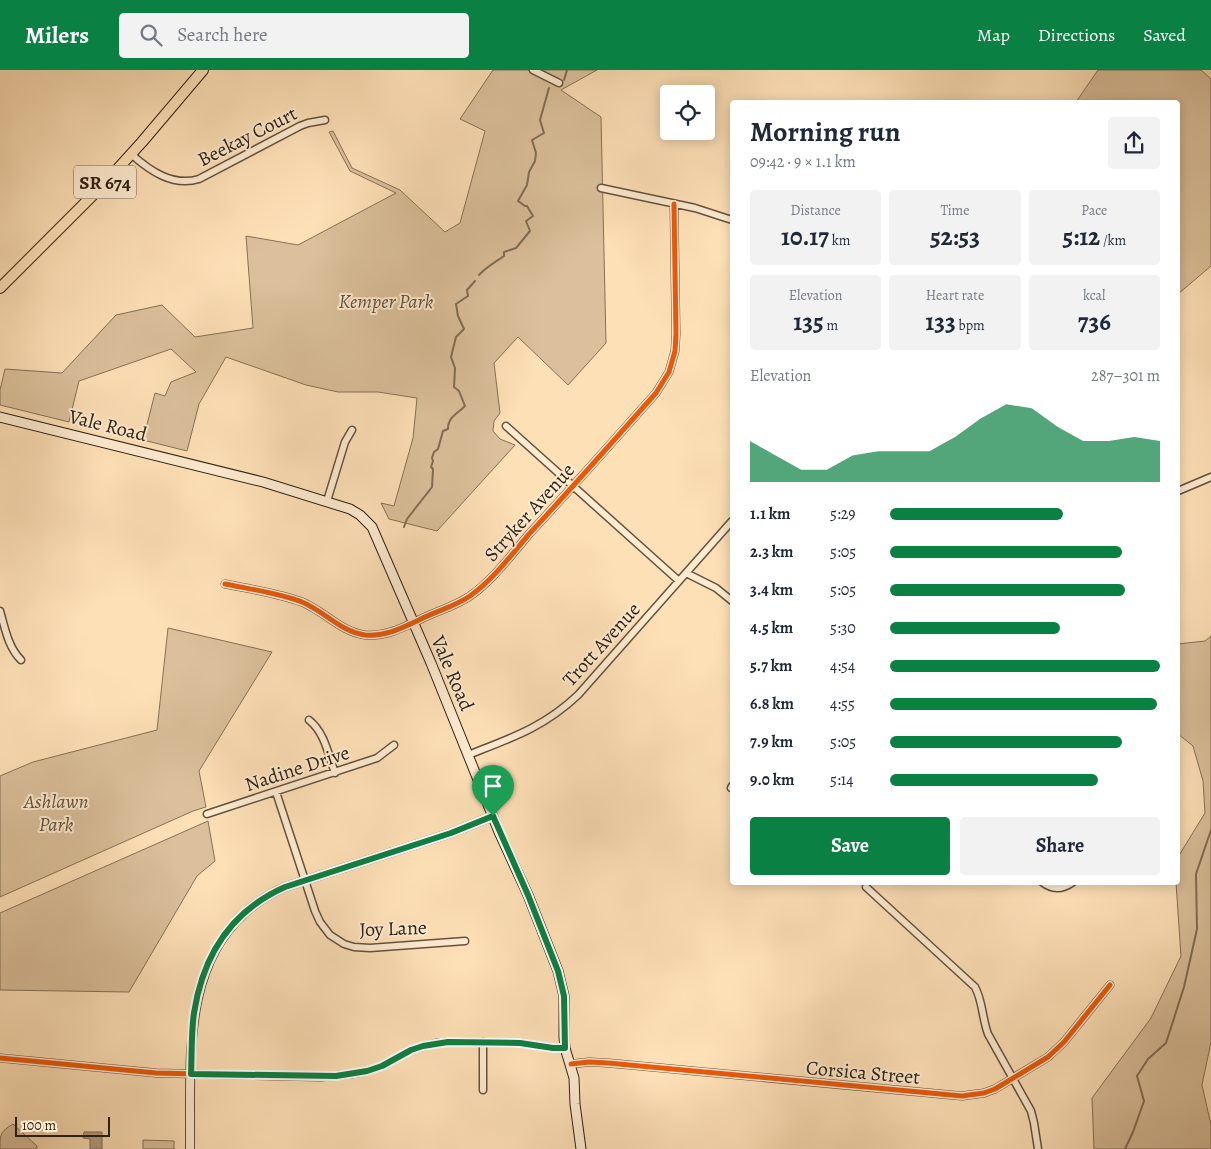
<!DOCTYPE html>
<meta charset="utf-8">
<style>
:root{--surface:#fff;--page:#f2f2f3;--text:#1f2937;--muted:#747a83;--accent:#0b8043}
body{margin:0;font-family:Alegreya,serif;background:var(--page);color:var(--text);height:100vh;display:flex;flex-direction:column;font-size:19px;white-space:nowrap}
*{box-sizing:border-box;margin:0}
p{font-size:16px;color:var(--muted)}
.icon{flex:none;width:28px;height:28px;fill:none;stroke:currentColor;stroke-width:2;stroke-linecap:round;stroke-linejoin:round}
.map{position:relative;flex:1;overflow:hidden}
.details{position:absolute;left:730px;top:30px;width:450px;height:785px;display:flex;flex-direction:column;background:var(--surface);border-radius:5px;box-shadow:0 2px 12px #0003}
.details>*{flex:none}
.tools{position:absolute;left:660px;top:15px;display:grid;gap:10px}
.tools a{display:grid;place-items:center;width:55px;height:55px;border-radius:5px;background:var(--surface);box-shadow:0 2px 12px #0003;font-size:25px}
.scale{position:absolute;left:15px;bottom:12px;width:95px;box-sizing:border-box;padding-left:5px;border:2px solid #2e2215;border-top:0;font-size:14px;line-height:18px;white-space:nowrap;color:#2e2215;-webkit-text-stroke:4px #feebd0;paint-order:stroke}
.pin{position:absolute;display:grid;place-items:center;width:42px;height:42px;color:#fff;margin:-51px -21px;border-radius:50% 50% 50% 0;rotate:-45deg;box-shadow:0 0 5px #0007}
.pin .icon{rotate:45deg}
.round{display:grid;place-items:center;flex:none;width:52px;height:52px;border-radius:5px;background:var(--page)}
.overview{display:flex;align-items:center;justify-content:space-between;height:85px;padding:0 20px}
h1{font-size:28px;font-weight:700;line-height:38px}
.stats{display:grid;grid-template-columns:repeat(3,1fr);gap:8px;height:85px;padding:5px 20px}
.stats div{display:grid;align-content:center;border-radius:5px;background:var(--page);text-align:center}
.stats b{font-size:25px;font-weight:700}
.stats small{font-size:14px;font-weight:400}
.stats p{font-size:14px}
.chart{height:140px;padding:10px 20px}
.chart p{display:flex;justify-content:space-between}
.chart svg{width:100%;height:90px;margin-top:5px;fill:var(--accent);opacity:.7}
.cta{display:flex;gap:10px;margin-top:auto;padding:10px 20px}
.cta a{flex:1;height:58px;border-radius:5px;background:var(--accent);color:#fff;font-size:20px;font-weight:700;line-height:58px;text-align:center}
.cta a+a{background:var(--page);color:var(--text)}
ul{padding:0 20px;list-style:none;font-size:16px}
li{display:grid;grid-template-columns:80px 60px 1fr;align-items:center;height:38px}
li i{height:12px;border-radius:6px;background:var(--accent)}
header{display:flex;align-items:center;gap:30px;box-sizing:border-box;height:70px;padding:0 25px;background:var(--accent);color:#fff}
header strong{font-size:24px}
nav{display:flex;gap:28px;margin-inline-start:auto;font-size:18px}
.search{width:350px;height:45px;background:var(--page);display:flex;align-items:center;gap:12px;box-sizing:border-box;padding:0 18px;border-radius:5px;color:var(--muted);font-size:19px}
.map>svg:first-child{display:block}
.green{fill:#dbc09b;stroke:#847158}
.water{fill:#b79f80;stroke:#806d55}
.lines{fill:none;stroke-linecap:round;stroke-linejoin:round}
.stream{stroke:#806d55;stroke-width:2}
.minor-casing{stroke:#62523e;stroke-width:9}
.tertiary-casing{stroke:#62523e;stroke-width:10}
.secondary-casing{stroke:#2e2215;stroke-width:11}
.primary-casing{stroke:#2e2215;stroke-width:12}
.minor{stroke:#feebd0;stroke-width:6}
.tertiary{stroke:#feebd0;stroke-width:8}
.secondary{stroke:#feebd0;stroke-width:9}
.primary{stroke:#fee0b7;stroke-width:10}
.cycleway-casing{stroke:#feebd0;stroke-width:8}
.cycleway{stroke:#e8590c;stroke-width:5}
.route-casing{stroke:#fff;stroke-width:10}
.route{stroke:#0b8043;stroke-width:6}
.labels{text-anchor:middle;stroke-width:4;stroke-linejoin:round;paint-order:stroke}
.shield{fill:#feebd0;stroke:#6c5e4d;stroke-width:1}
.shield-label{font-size:19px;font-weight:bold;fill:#2e2215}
.street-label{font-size:20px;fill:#2e2215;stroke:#feebd0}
.park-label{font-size:20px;font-style:italic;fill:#62513d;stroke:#feebd0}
</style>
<header>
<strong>Milers</strong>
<div class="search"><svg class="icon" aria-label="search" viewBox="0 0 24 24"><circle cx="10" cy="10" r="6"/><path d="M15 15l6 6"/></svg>Search here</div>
<nav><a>Map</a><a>Directions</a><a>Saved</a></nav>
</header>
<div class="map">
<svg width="1211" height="1079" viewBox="0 0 1211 1079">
<rect width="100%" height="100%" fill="#fee0b7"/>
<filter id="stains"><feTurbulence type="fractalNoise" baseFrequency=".004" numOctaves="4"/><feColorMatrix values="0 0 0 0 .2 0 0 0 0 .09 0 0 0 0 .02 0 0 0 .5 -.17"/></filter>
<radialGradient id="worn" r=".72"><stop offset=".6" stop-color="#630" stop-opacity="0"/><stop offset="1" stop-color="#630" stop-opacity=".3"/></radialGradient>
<path class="green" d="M493 0H597L561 20 601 47 606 273 568 315 518 267 494 293 500 343 494 351 493 361 500 369 515 375 437 461 389 449 381 433 394 436 413 368 417 328 378 322H338L306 315 226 287 199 334 187 381 143 370 155 323 165 326 171 312 196 302 171 279 79 311 69 352 0 335V320L5 299 62 303 116 245 162 235 195 267 253 258 246 166 298 175 396 123 350 101 329 62 333 61 352 98 400 120 445 162 460 153 485 61 460 49Z
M1098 0H1201L1211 9V196L1178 224V32H1076Z
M168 558 272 582 199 701 206 737 193 741 0 827V706L33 692 157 660Z
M1211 566V972L1202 1015 1211 1055V1079H1094L1092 1028 1151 948 1181 886 1176 813 1178 812V787L1205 743 1203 711 1193 676 1178 664V574L1205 571Z
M208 751 215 791 197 806 129 922 0 920V843Z
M13 1054 37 1076V1079H0C0 1064 0 1062 13 1054Z
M143 1070 174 1071V1079H143Z"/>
<path class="water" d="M84 1062H102V1079H90V1069L83 1068Z"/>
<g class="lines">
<path class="stream" d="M564 10 567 0
M479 205C486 197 494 193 504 186V182L516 178 530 161 526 151 533 146 527 136H525L518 131 527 115 529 102 535 91 536 83 532 70 544 63 540 50 549 18
M404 457 407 449 432 417 433 399 431 397 433 391 432 388 434 382 438 379 443 361 448 359C448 347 457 344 465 336L459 321 454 317 455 298 451 287 456 267 464 259 458 246 456 234 468 226 467 220 475 211
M1125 1079 1133 1062 1144 1031 1137 1006 1148 989 1166 973 1184 917 1197 859 1196 804 1211 760"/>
<g class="minor-casing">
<path id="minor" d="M533 0 559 13
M131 84C150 101 173 117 199 109L300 56 308 53 325 50
M601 118 695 138 732 150
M506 356 679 511
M1178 421 1211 407
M327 431 345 372 352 360
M686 503 716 518 732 531
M225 514C250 519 278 523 302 532 324 541 341 562 365 565 385 567 402 558 419 550 436 541 454 537 470 526 493 510 512 484 530 463 573 417 614 370 656 323L669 302 675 281 676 264 674 134
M0 541C5 558 8 577 21 590
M309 650C325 663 328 684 335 703
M468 685C511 668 543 658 578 625L732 451
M731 718 732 716
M276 722 315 841 320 852 330 865 344 874 354 877 370 878 465 871
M207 744 377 688 394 675
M1042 812C1052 820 1062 820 1073 812
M866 817 975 917C983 932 982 948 988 964L1031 1041 1034 1053 1038 1079
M483 972V1020
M0 988 156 1003 321 1007 352 1004 367 1001 382 996 411 980 436 973 448 972 521 973 553 978H565
M571 994 589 992 608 993 962 1026 984 1023 995 1019 1048 987 1064 972 1110 915"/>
</g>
<g class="tertiary-casing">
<path id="tertiary" d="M190 1079C191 981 178 865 285 817L451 763 493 746"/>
</g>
<g class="secondary-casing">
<path id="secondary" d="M0 347 263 412 350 439 360 445 372 457 431 593 499 762 528 825 558 901 564 926V967L565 978 574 1008 575 1034 581 1079"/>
</g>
<g class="primary-casing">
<path id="primary" d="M0 218 103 115 142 72 203 0"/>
</g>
<use href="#minor" class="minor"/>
<use href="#tertiary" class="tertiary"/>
<use href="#secondary" class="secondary"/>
<use href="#primary" class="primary"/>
<g class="cycleway-casing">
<path id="cycleway" d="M225 514C250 519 278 523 302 532 324 541 341 562 365 565 385 567 402 558 419 550 436 541 454 537 470 526 493 510 512 484 530 463 573 417 614 370 656 323L669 302 675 281 676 264 674 134
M0 988 156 1003 321 1007 352 1004 367 1001 382 996 411 980 436 973 448 972 521 973 553 978H565
M571 994 589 992 608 993 962 1026 984 1023 995 1019 1048 987 1064 972 1110 915"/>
</g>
<use href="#cycleway" class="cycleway"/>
</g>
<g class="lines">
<g class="route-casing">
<path id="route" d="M493 746 528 825 558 901 564 926 565 978H553L520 973 448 972 423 976 411 980 382 996 367 1001 336 1006 191 1004C192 984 191 963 194 943 203 885 231 841 285 817L451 763Z"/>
</g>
<use href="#route" class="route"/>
</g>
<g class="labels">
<rect class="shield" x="74" y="95.5" width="62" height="33" rx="4"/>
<g class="shield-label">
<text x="105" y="119">SR 674</text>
</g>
<g class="street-label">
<text transform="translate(247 66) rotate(-27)" y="7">Beekay Court</text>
<text transform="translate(108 355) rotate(14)" y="7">Vale Road</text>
<text transform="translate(529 442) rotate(-48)" y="7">Stryker Avenue</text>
<text transform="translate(601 574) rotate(-48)" y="7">Trott Avenue</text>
<text transform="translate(453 603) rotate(67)" y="7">Vale Road</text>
<text transform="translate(297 698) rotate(-18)" y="7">Nadine Drive</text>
<text transform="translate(393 858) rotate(-2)" y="7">Joy Lane</text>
<text transform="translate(863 1002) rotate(5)" y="7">Corsica Street</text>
</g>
<g class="park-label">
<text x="386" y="238">Kemper Park</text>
<text x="56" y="738">Ashlawn<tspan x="56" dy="23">Park</tspan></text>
</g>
</g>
<rect width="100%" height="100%" filter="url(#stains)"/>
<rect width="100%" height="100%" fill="url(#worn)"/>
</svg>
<div class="tools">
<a><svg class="icon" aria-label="locate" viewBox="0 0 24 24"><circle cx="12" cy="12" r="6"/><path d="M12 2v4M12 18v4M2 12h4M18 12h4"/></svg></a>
</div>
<div class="scale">100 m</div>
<div class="pin" style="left:493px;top:746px;background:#1e9e55"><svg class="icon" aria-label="arrive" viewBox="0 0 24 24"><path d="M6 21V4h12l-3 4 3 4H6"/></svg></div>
<section class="details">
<div class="overview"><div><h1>Morning run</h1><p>09:42 · 9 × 1.1 km</p></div><a class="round"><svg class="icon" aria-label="share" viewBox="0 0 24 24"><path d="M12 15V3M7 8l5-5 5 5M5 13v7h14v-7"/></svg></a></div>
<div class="stats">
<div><p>Distance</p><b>10.17<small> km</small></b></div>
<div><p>Time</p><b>52:53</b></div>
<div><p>Pace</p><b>5:12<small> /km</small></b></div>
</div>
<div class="stats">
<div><p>Elevation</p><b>135<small> m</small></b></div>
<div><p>Heart rate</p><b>133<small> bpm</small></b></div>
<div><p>kcal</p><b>736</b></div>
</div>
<div class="chart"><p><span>Elevation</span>287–301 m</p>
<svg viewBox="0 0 160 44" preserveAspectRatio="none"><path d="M0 44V24L10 31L20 38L30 38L40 31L50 29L60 29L70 29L80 22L90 13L100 6L110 8L120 17L130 24L140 24L150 22L160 24V44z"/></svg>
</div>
<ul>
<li><b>1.1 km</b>5:29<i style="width:64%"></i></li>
<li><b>2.3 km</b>5:05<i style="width:86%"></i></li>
<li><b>3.4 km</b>5:05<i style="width:87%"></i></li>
<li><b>4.5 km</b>5:30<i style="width:63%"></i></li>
<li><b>5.7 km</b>4:54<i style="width:100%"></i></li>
<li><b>6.8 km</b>4:55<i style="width:99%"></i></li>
<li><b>7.9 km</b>5:05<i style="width:86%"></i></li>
<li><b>9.0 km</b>5:14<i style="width:77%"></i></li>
</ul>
<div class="cta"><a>Save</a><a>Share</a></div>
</section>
</div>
